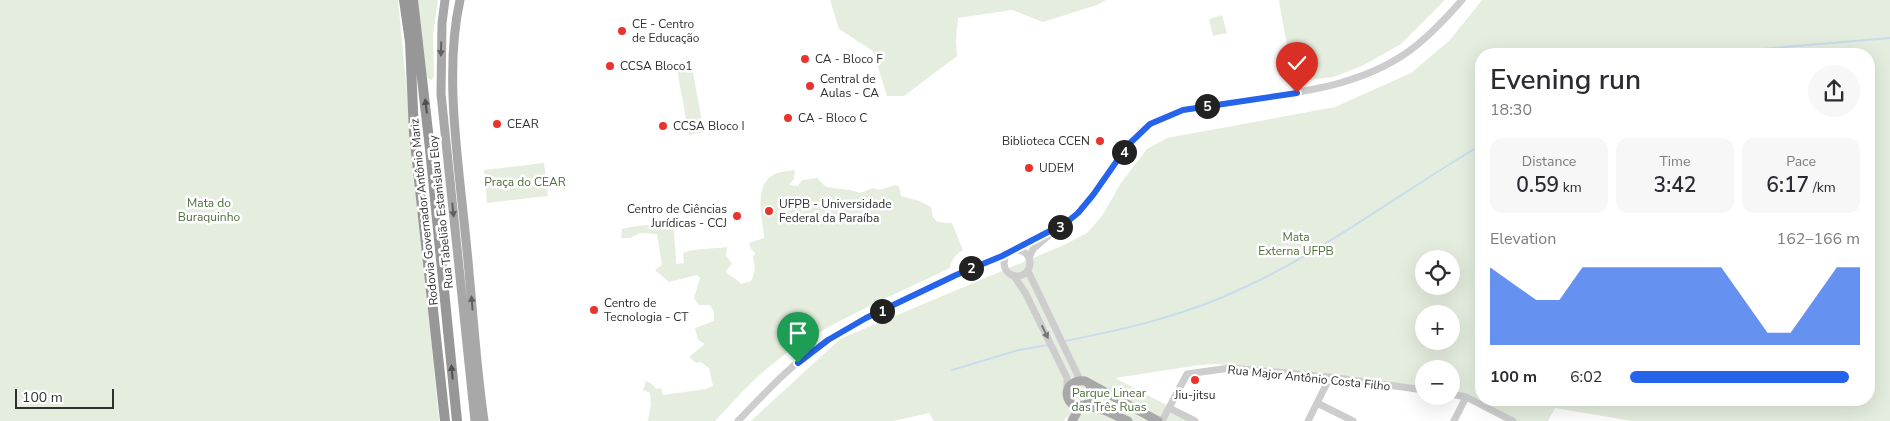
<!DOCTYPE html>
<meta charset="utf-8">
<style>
:root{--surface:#fff;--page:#f7f7f7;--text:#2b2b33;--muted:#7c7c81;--accent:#2563eb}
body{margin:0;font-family:"Nunito Sans",sans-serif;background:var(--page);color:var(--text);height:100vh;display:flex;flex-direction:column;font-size:19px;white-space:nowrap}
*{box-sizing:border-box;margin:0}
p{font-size:16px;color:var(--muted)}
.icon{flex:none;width:28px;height:28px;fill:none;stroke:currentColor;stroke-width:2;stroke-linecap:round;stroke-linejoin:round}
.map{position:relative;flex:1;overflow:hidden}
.drawer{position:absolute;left:1475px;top:48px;width:400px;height:358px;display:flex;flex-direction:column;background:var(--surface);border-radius:20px;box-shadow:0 5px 20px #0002}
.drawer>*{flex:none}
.fabs{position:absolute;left:1415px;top:250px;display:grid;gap:10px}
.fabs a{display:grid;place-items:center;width:45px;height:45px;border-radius:50%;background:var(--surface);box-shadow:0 5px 20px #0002;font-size:25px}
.scale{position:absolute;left:15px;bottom:12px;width:99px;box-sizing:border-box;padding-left:5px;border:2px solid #303030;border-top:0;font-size:14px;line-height:18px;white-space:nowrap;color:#303030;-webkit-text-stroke:4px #fff;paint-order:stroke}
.pin{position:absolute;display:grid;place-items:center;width:42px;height:42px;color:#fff;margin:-51px -21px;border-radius:50% 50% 50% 0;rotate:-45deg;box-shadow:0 0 5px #0007}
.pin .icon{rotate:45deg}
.km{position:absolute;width:25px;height:25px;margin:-12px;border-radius:50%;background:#222;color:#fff;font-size:14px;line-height:25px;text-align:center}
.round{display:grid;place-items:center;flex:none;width:52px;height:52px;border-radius:26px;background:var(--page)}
.headline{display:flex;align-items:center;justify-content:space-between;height:85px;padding:0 15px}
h1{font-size:28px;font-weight:600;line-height:38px}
.stats{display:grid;grid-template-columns:repeat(3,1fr);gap:8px;height:85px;padding:5px 15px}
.stats div{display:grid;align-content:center;border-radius:12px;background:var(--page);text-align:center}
.stats b{font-size:21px;font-weight:600}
.stats small{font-size:14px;font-weight:400}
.stats p{font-size:14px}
.chart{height:140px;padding:10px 15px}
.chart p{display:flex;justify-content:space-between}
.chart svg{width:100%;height:90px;margin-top:5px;fill:var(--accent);opacity:.7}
ul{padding:0 15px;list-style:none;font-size:16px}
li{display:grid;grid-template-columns:80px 60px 1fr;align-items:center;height:38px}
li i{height:12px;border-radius:6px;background:var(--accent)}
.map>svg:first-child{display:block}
.green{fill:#e4edde;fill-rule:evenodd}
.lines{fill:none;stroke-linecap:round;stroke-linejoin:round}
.stream{stroke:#c9dced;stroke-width:2}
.minor{stroke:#cdcdcd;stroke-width:7}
.major{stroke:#a8a8a8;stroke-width:9}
.highway{stroke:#979797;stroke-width:10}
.oneway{fill:#606060}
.oneway2{fill:#4f4f4f}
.oneway3{fill:#777}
.route-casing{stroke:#fff;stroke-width:10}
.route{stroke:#2563eb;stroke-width:6}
.poi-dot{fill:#ea332e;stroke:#fff;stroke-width:2}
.labels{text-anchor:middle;stroke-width:5;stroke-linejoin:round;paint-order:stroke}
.poi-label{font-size:12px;fill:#303030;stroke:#fff;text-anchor:start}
.park-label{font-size:12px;fill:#4e6d3b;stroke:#fff}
.street-label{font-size:12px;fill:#303030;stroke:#fff}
</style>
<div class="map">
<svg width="1890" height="421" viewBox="0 0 1890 421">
<rect width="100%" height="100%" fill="#fff"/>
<path class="green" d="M0 0H398L439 421H0Z
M418 0H438L433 35 434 76 432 80 428 79 425 71Z
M830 0H1106L1097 5 1043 22 1012 10 958 18 956 40 957 56 904 96H887L873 51 839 29Z
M1279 0H1445L1401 44 1362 66 1333 77 1292 82C1290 54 1283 28 1279 0Z
M1482 0H1890V421H1632L1555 408 1548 421H1517L1463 394 1451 393V369H1424V389L1319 374 1216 364 1200 365 1115 378 1197 421H1074L1066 417 1064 421H934L929 413 893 421H751L840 339 1064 245 1087 233 1102 216 1121 183 1147 149 1167 138 1335 107 1411 73 1450 40ZM1481 54H1869V399H1481ZM1424 259H1451V286H1424ZM1424 314H1451V341H1424Z
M1222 15 1227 33 1213 36 1209 19Z
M691 62 704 132 689 135 676 64Z
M544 163 548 196 487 203 484 170Z
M795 170 794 179 789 185 798 186 802 180 817 178 826 187 850 190 860 193 873 188 879 190 896 185 899 187 901 196 919 201 931 207 933 217 937 222 952 223 963 250C955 255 952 259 950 268 891 297 812 328 763 372 746 387 730 405 715 421H648L651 404 650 393 643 390 646 381 652 384 656 389 661 388 663 395 706 389 713 386 709 368 701 362 696 363 689 357 705 344 698 340 695 328 714 321V312L710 305H699L694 298 700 278 697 275 669 282 655 270 662 265 657 234 640 233 630 238H621L622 229C639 224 659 226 674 219 673 235 676 249 676 264L684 263 683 253C693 248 715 249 727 247L726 255 732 264 726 271C730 278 737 278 741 284L751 281C755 273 756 267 753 259L755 253 751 249 749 243 764 238C763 218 752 185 775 174 781 171 790 171 795 170Z"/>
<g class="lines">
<path class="stream" d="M1703 54 1890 38
M1065 341C1126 329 1187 315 1243 288 1328 249 1401 192 1481 145
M952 370 1019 350 1048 345"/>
<path class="minor" d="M1004 263a13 13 0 1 1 26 0a13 13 0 1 1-26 0Z
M1015 250C1036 239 1063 230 1080 211 1101 188 1126 138 1151 123 1178 107 1212 105 1242 101 1302 92 1368 85 1417 45 1433 32 1448 16 1462 0
M1029 258 1033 249 1048 236
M1028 271 1080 380
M1014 276 1026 294 1067 378V390
M1451 394 1466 397 1513 421
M1317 403 1353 421
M1169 408 1195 421
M738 421C766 392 794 361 829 339 873 312 922 290 970 269 982 263 996 259 1009 253
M1162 421 1187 374 1230 368 1330 377 1424 390
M1308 421 1330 377
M1454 421 1466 397"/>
<path class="major" d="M445 0 442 23 441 94 475 421
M460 0C444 71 458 159 465 231 472 295 475 358 484 421
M1085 405C1093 400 1095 392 1089 384
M1072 421 1080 407
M1128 421 1106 411 1085 405 1075 406C1060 397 1068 378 1085 381L1158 421"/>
<path class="highway" d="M404 0 410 42 414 133 445 421
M413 0 430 149 457 421"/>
</g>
<defs><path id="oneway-solid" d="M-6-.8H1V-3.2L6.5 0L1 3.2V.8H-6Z" transform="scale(1.25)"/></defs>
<g class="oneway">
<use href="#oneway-solid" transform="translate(441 49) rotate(92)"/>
<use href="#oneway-solid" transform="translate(453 210) rotate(84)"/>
<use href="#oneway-solid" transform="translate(472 303) rotate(-95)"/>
</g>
<g class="oneway2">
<use href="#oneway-solid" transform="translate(426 106) rotate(-97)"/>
<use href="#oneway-solid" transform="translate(452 372) rotate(-95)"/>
</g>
<use class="oneway3" href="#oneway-solid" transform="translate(1045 332) rotate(64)"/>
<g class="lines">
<g class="route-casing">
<path id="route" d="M798 363 828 340 866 318 956 275 1002 256 1067 222 1078 213 1093 195 1128 145 1150 124 1183 110 1297 93"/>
</g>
<use href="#route" class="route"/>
</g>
<g class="poi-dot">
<circle cx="622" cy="31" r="5"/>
<circle cx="805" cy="59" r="5"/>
<circle cx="610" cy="66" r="5"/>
<circle cx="810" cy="86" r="5"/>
<circle cx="788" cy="118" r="5"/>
<circle cx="497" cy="124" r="5"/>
<circle cx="663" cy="126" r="5"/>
<circle cx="1100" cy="141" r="5"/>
<circle cx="1029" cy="168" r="5"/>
<circle cx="769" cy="211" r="5"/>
<circle cx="737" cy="216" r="5"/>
<circle cx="594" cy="310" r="5"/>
<circle cx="1195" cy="380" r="5"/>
</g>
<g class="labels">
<g class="poi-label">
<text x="632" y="28">CE - Centro<tspan x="632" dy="14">de Educação</tspan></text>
<text x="815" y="63">CA - Bloco F</text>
<text x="620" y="70">CCSA Bloco1</text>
<text x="820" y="83">Central de<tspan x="820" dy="14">Aulas - CA</tspan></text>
<text x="798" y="122">CA - Bloco C</text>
<text x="507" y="128">CEAR</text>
<text x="673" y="130">CCSA Bloco I</text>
<text x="1090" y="145" text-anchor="end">Biblioteca CCEN</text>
<text x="1039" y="172">UDEM</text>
<text x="779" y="208">UFPB - Universidade<tspan x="779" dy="14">Federal da Paraíba</tspan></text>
<text x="727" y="213" text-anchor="end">Centro de Ciências<tspan x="727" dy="14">Jurídicas - CCJ</tspan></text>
<text x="604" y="307">Centro de<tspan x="604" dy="14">Tecnologia - CT</tspan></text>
<text x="1195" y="399" text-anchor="middle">Jiu-jitsu</text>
</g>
<g class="park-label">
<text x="525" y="186">Praça do CEAR</text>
<text x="209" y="207">Mata do<tspan x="209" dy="14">Buraquinho</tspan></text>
<text x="1296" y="241">Mata<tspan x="1296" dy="14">Externa UFPB</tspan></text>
<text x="1109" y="397">Parque Linear<tspan x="1109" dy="14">das Três Ruas</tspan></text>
</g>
<g class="street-label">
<text transform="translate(424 212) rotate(-96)" y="4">Rodovia Governador Antônio Mariz</text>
<text transform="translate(441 212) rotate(-96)" y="4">Rua Tabelião Estanislau Eloy</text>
<text transform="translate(1309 378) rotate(6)" y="4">Rua Major Antônio Costa Filho</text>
</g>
</g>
</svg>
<div class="fabs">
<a><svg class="icon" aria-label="locate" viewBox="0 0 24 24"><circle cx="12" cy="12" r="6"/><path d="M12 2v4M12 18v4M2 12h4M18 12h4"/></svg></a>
<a>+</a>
<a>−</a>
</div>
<div class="scale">100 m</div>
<div class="pin" style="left:798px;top:363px;background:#1e9e55"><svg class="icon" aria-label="arrive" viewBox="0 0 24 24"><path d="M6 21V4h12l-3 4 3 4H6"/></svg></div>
<div class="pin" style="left:1297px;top:93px;background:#d93025"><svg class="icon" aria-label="check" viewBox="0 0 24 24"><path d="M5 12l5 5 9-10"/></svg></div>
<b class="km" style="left:882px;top:311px">1</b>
<b class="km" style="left:971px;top:268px">2</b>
<b class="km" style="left:1060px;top:227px">3</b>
<b class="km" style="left:1124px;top:152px">4</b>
<b class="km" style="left:1207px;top:106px">5</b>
<section class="drawer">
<div class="headline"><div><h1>Evening run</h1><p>18:30</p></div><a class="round"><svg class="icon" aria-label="share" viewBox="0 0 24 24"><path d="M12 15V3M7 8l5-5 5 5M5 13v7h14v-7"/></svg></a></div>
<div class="stats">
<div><p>Distance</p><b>0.59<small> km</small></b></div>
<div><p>Time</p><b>3:42</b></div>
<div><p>Pace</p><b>6:17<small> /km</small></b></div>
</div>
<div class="chart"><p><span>Elevation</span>162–166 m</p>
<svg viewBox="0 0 160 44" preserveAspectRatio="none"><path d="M0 44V6L10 14L20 22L30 22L40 6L50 6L60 6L70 6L80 6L90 6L100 6L110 22L120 38L130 38L140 22L150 6L160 6V44z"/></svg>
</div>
<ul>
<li><b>100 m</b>6:02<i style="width:95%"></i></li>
</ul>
</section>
</div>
